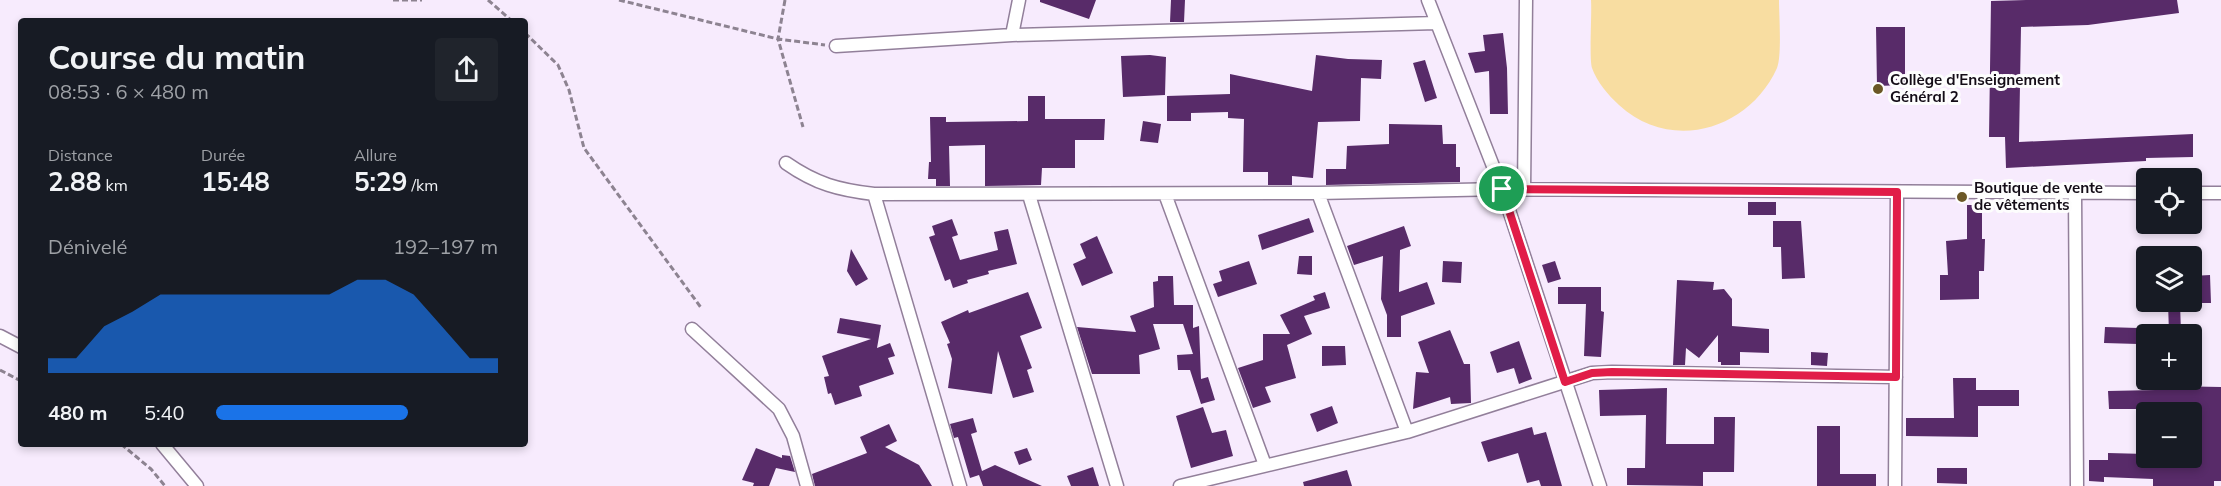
<!DOCTYPE html>
<html lang="fr">
<meta charset="utf-8">
<style>
:root{--surface:#171b24;--page:#20242c;--text:#f1f3f6;--muted:#9ea1a6;--accent:#1a73e8}
body{margin:0;font-family:Mulish,sans-serif;background:var(--page);color:var(--text);height:100vh;display:flex;flex-direction:column;font-size:22px;white-space:nowrap}
*{box-sizing:border-box;margin:0}
p{font-size:20px;color:var(--muted)}
.icon{flex:none;width:33px;height:33px;fill:none;stroke:currentColor;stroke-width:2;stroke-linecap:round;stroke-linejoin:round}
.map{position:relative;flex:1;overflow:hidden}
.side{position:absolute;left:18px;top:18px;width:510px;height:429px;display:flex;flex-direction:column;background:var(--surface);border-radius:6px;box-shadow:0 3px 9px #0003}
.side>*{flex:none}
.tools{position:absolute;left:2136px;top:168px;display:grid;gap:12px}
.tools a{display:grid;place-items:center;width:66px;height:66px;border-radius:6px;background:var(--surface);box-shadow:0 3px 9px #0003;font-size:30px}
.pin{position:absolute;display:grid;place-items:center;width:51px;height:51px;color:#fff;margin:-26px;border:3px solid #fff;border-radius:50%;box-shadow:0 2px 6px #0007}
.round{display:grid;place-items:center;flex:none;width:63px;height:63px;border-radius:6px;background:var(--page)}
.summary{display:flex;align-items:center;justify-content:space-between;height:102px;padding:0 30px}
h1{font-size:33px;font-weight:700;line-height:45px}
.figures{display:grid;grid-template-columns:repeat(3,1fr);gap:9px;height:102px;padding:6px 30px}
.figures div{display:grid;align-content:center}
.figures b{font-size:26px;font-weight:700}
.figures small{font-size:16px;font-weight:400}
.figures p{font-size:16px}
.chart{height:168px;padding:12px 30px}
.chart p{display:flex;justify-content:space-between}
.chart svg{width:100%;height:108px;margin-top:6px;fill:var(--accent);opacity:.7}
ul{padding:0 30px;list-style:none;font-size:20px}
li{display:grid;grid-template-columns:96px 72px 1fr;align-items:center;height:45px}
li i{height:15px;border-radius:8px;background:var(--accent)}
.map>svg:first-child{display:block}
.green{fill:#f8dda1}
.building{fill:#582b69}
.lines{fill:none;stroke-linecap:round;stroke-linejoin:round}
.minor-casing{stroke:#927f9a;stroke-width:15}
.path{stroke:#8d8391;stroke-width:3;stroke-dasharray:6 3;stroke-linecap:butt}
.minor{stroke:#fff;stroke-width:12}
.route-casing{stroke:#fff;stroke-width:12}
.route{stroke:#e11d48;stroke-width:8}
.poi-dot{fill:#6b5726;stroke:#fdfdfd;stroke-width:2}
.labels{text-anchor:middle;stroke-width:6;stroke-linejoin:round;paint-order:stroke}
.poi-label{font-size:15px;font-weight:bold;fill:#140d17;stroke:#fdfdfd;text-anchor:start}
</style>
<div class="map">
<svg width="2221" height="486" viewBox="0 0 2221 486">
<rect width="100%" height="100%" fill="#f7ebfd"/>
<path class="green" d="M1591 0H1779C1779 15 1782 56 1777 68 1749 130 1671 153 1619 105 1608 95 1597 82 1592 68 1589 57 1592 15 1591 0Z"/>
<path class="building" d="M1040 0H1096L1089 19 1040 2Z
M1171 0H1185L1184 22H1170Z
M2026 0H2177L2179 13 2088 25 2021 27 2019 142 2193 134V157L2146 158V161L2006 168 2005 137H1989L1991 1Z
M1876 27H1905V85L1877 86Z
M1503 33 1507 68 1508 114H1490L1489 71 1475 73 1468 53 1485 51 1483 35Z
M1150 55 1166 57 1165 95 1123 97 1121 56Z
M1316 55 1348 59 1382 60 1381 79 1361 78 1360 121 1318 122 1313 178 1292 176V185H1268V172H1243L1244 119 1228 118V112L1191 113V121H1167V96L1230 94V74L1312 91Z
M1425 60 1437 98 1425 102 1413 63Z
M1028 96H1045V119H1105L1104 140H1075V168H1042L1041 185 985 186V145L949 146 950 186H936V179H928L929 162H931L930 117H946V122L1028 121Z
M1143 121 1161 124 1158 143 1140 141Z
M1389 124 1442 125 1443 144H1456V167H1460V182L1326 185V169H1346L1347 146 1389 144Z
M1748 202H1776V215H1748Z
M1967 205H1982V239H1985L1984 271H1979V299L1940 300V275H1948L1946 241 1967 239Z
M1309 218 1314 232 1262 250 1258 235Z
M952 219 958 235 952 237 960 260 998 250 994 232 1008 229 1017 264 988 271 989 274 967 280 968 283 953 288 950 279 945 281 929 237 935 235 932 226Z
M1773 221H1801L1805 278 1782 279 1781 247H1773Z
M1404 226 1411 246 1400 250 1399 292 1427 282 1435 304 1401 316V337H1387V315L1381 299 1383 256 1354 265 1347 246Z
M1097 236 1113 273 1082 286 1073 264 1086 258 1080 244Z
M851 249 868 279 856 286 847 271Z
M1299 256H1312V275L1297 274Z
M1249 261 1257 284 1218 297 1213 284 1222 281 1219 271Z
M1443 261 1462 262 1461 283 1442 282Z
M1555 261 1561 279 1548 283 1542 265Z
M2210 275 2211 303H2192V276Z
M1158 276H1173L1174 305H1193V328L1199 326 1201 379 1208 377 1215 400 1201 404 1190 370H1178L1177 355 1193 354 1183 324H1153L1160 349 1139 355 1140 374H1092L1077 327 1136 332 1130 316 1154 307 1153 282 1158 281Z
M1677 280 1714 282 1713 290 1724 289 1732 299V326L1769 329V353L1740 352V365H1721V362H1718V335L1699 358 1686 348 1685 365H1673Z
M1558 287H1601V311L1604 312 1601 357 1584 356 1586 304H1558Z
M1028 292 1042 328 1020 336 1032 368 1027 370 1034 392 1013 398 998 351 992 394 948 388 952 359 947 344 950 343 941 322 968 310 969 313Z
M1325 292 1330 308 1304 316 1312 334 1287 345 1296 378 1265 387 1271 402 1253 408 1238 368 1263 360V334H1290L1280 315 1315 300 1313 296Z
M2168 302H2180L2181 334H2169Z
M840 318 881 325 877 348 890 343 895 356 888 358 894 374 859 386 862 396 835 405 831 393 828 394 824 377 829 376 822 356 871 339 837 333Z
M2105 327 2138 328V344L2104 343Z
M1450 330 1464 364H1470L1471 403 1451 404 1450 397 1413 409 1416 372 1429 373 1418 342Z
M1519 341 1532 379 1519 384 1514 368 1497 373 1490 352Z
M1322 346H1345L1346 365 1322 366Z
M1811 352 1828 353 1827 366 1811 365Z
M1953 378H1976V390H2019V406H1978V437L1906 436V418H1954Z
M2155 380H2168V386L2221 387V481H2214V486H2153V479L2104 477V482L2089 481V460H2108V453L2146 454V458H2192V412H2146V409H2109L2108 391 2155 390Z
M1667 388 1666 444H1714V417H1735L1734 472H1703V486L1627 485V468H1645L1646 415 1600 416 1599 390Z
M1332 406 1338 423 1317 432 1310 414Z
M1203 407 1212 433 1226 430 1233 456 1191 468 1176 416Z
M973 418 977 432 971 434 982 471 995 465 1042 486H983L979 475 970 478 958 437 954 438 950 424Z
M889 424 897 441 885 447 919 465 932 486H815L812 474 867 453 860 437Z
M1817 426H1840V474H1876V486H1817Z
M1532 427 1534 435 1546 432 1562 486H1541L1539 480 1527 483 1518 453 1488 462 1481 442Z
M756 448 782 458V455L790 456 795 472 776 468 769 486H753L754 483 742 480Z
M1027 448 1032 460 1019 465 1014 452Z
M1093 467 1099 486H1071L1067 476Z
M1937 468H1967V484L1937 483Z
M1347 470 1352 486H1304L1303 482Z"/>
<g class="lines">
<g class="minor-casing">
<path id="minor" d="M1428 0 1502 189 1600 486
M1012 35 1019 0
M836 46 1012 35 1436 23
M786 163C816 184 839 190 874 194L1318 193 1502 189 2146 193
M1524 190 1526 0
M1318 193 1407 432
M2075 193 2077 486
M2192 193H2221
M874 194 960 486
M1165 194 1265 465
M1029 195 1117 486
M692 329 779 409 793 436 807 486
M0 336 21 347
M162 444 197 486
M1180 486 1407 432 1592 373 1612 372 1896 377
M1895 486 1897 192"/>
</g>
<path class="path" d="M393 0H422
M488 0 512 21
M619 0 778 39 825 45
M785 0 778 39 803 127
M525 33 558 65 569 90 584 148 702 309
M0 370 21 381
M121 444 151 469 165 486"/>
<use href="#minor" class="minor"/>
</g>
<g class="lines">
<g class="route-casing">
<path id="route" d="M1502 189 1897 192 1896 377 1612 372 1592 373 1565 382Z"/>
</g>
<use href="#route" class="route"/>
</g>
<g class="poi-dot">
<circle cx="1878" cy="89" r="6"/>
<circle cx="1962" cy="197" r="6"/>
</g>
<g class="labels">
<g class="poi-label">
<text x="1890" y="85">Collège d'Enseignement<tspan x="1890" dy="17">Général 2</tspan></text>
<text x="1974" y="193">Boutique de vente<tspan x="1974" dy="17">de vêtements</tspan></text>
</g>
</g>
</svg>
<div class="tools">
<a><svg class="icon" aria-label="locate" viewBox="0 0 24 24"><circle cx="12" cy="12" r="6"/><path d="M12 2v4M12 18v4M2 12h4M18 12h4"/></svg></a>
<a><svg class="icon" aria-label="layers" viewBox="0 0 24 24"><path d="M12 4l9 5-9 5-9-5zM3 14l9 5 9-5"/></svg></a>
<a>+</a>
<a>−</a>
</div>
<div class="pin" style="left:1502px;top:189px;background:#1e9e55"><svg class="icon" aria-label="arrive" viewBox="0 0 24 24"><path d="M6 21V4h12l-3 4 3 4H6"/></svg></div>
<section class="side">
<div class="summary"><div><h1>Course du matin</h1><p>08:53 · 6 × 480 m</p></div><a class="round"><svg class="icon" aria-label="share" viewBox="0 0 24 24"><path d="M12 15V3M7 8l5-5 5 5M5 13v7h14v-7"/></svg></a></div>
<div class="figures">
<div><p>Distance</p><b>2.88<small> km</small></b></div>
<div><p>Durée</p><b>15:48</b></div>
<div><p>Allure</p><b>5:29<small> /km</small></b></div>
</div>
<div class="chart"><p><span>Dénivelé</span>192–197 m</p>
<svg viewBox="0 0 160 44" preserveAspectRatio="none"><path d="M0 44V38L10 38L20 25L30 19L40 12L50 12L60 12L70 12L80 12L90 12L100 12L110 6L120 6L130 12L140 25L150 38L160 38V44z"/></svg>
</div>
<ul>
<li><b>480 m</b>5:40<i style="width:68%"></i></li>
</ul>
</section>
</div>
